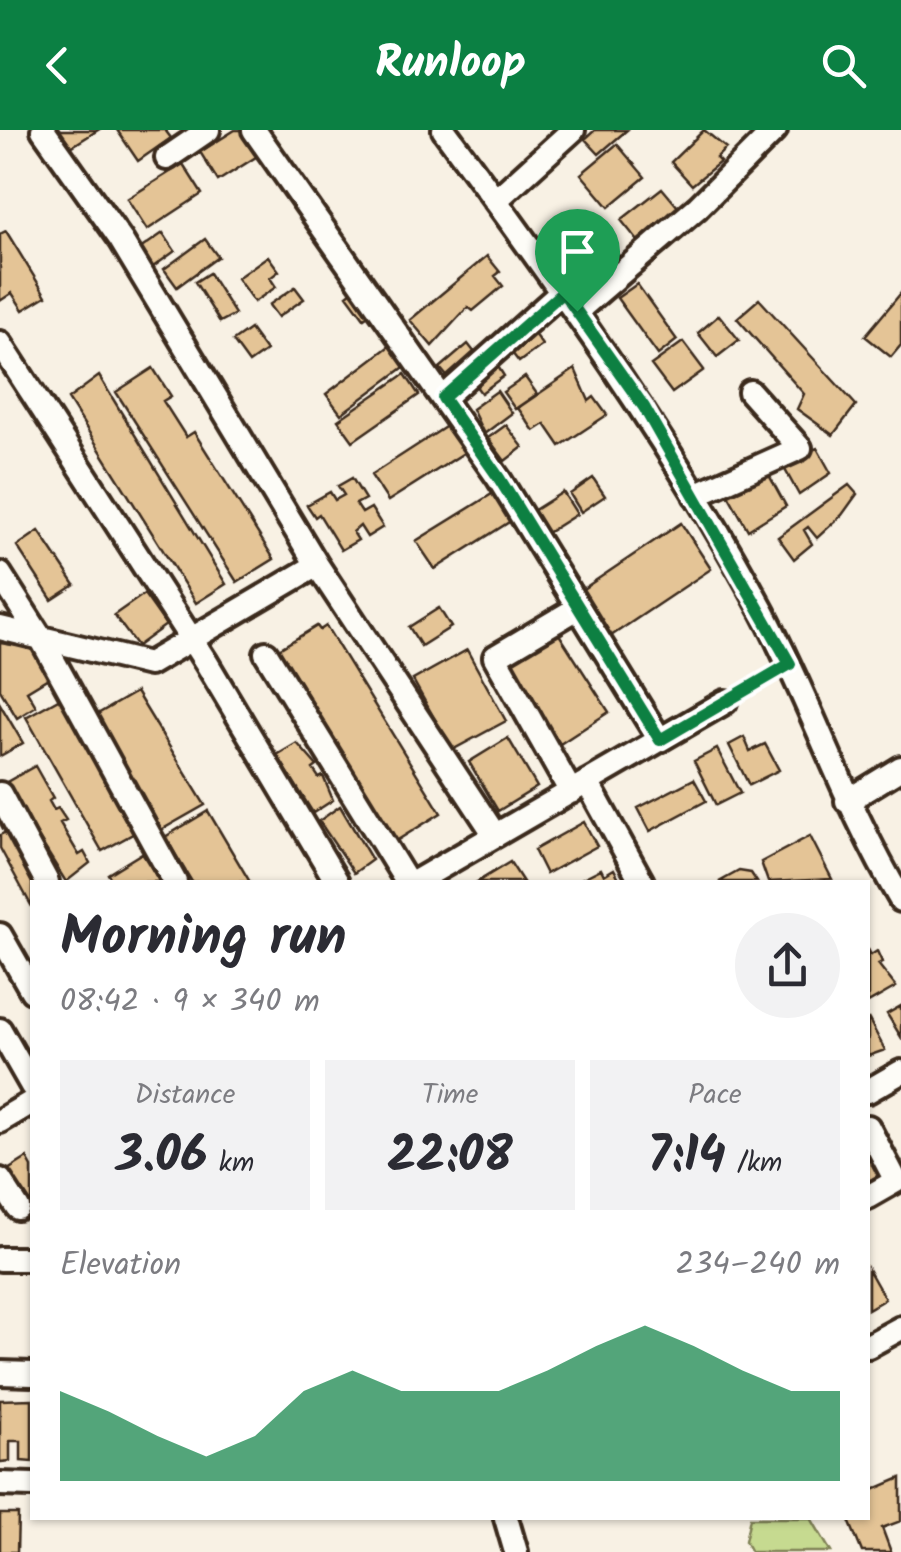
<!DOCTYPE html>
<meta charset="utf-8">
<style>
:root{--surface:#fff;--page:#f2f2f3;--text:#2b2b33;--muted:#7c7c81;--accent:#0b8043}
body{margin:0;font-family:Kalam,sans-serif;background:var(--page);color:var(--text);height:100vh;display:flex;flex-direction:column;font-size:38px;white-space:nowrap}
*{box-sizing:border-box;margin:0}
p{font-size:32px;color:var(--muted)}
.icon{flex:none;width:55px;height:55px;fill:none;stroke:currentColor;stroke-width:2;stroke-linecap:round;stroke-linejoin:round}
.map{position:relative;flex:1;overflow:hidden}
.details{position:absolute;left:30px;top:750px;width:840px;height:640px;display:flex;flex-direction:column;background:var(--surface);border-radius:0px;box-shadow:0 2px 8px #0004}
.details>*{flex:none}
.pin{position:absolute;display:grid;place-items:center;width:85px;height:85px;color:#fff;margin:-102px -42px;border-radius:50% 50% 50% 0;rotate:-45deg;box-shadow:0 0 10px #0007}
.pin .icon{rotate:45deg}
.round{display:grid;place-items:center;flex:none;width:105px;height:105px;border-radius:52px;background:var(--page)}
.head{display:flex;align-items:center;justify-content:space-between;height:170px;padding:0 30px}
h1{font-size:55px;font-weight:800;line-height:75px}
.stats{display:grid;grid-template-columns:repeat(3,1fr);gap:15px;height:170px;padding:10px 30px}
.stats div{display:grid;align-content:center;border-radius:0px;background:var(--page);text-align:center}
.stats b{font-size:50px;font-weight:800}
.stats small{font-size:28px;font-weight:400}
.stats p{font-size:28px}
.chart{height:280px;padding:20px 30px}
.chart p{display:flex;justify-content:space-between}
.chart svg{width:100%;height:180px;margin-top:10px;fill:var(--accent);opacity:.7}
header{display:flex;justify-content:space-between;align-items:center;height:130px;padding:0 30px;background:var(--accent);color:#fff;font-size:45px;font-weight:800}
.map>svg:first-child{display:block}
.green{fill:#c6da90;stroke:#808257;stroke-width:2.5}
.building{fill:#e4c496;stroke:#3b2a1e;stroke-width:2.5}
.lines{fill:none;stroke-linecap:round;stroke-linejoin:round}
.minor-casing{stroke:#3b2a1e;stroke-width:30}
.path{stroke:#3b2a1e;stroke-width:4;stroke-dasharray:10 8;stroke-linecap:butt}
.minor{stroke:#fdfcf7;stroke-width:22}
.route-casing{stroke:#fff;stroke-width:20}
.route{stroke:#0b8043;stroke-width:12}
</style>
<header><svg class="icon" aria-label="back" viewBox="0 0 24 24"><path d="M15 5l-7 7 7 7"/></svg>Runloop<svg class="icon" aria-label="search" viewBox="0 0 24 24"><circle cx="10" cy="10" r="6"/><path d="M15 15l6 6"/></svg></header>
<div class="map">
<svg width="901" height="1422" viewBox="0 0 901 1422">
<rect width="100%" height="100%" fill="#f8f1e4"/>
<filter id="ink" filterUnits="userSpaceOnUse"><feTurbulence type="fractalNoise" baseFrequency=".01" numOctaves="2"/><feDisplacementMap in="SourceGraphic" scale="20" xChannelSelector="R" yChannelSelector="G"/><feConvolveMatrix kernelMatrix="1 2 1 2 8 2 1 2 1" color-interpolation-filters="sRGB"/></filter>
<g filter="url(#ink)">
<path class="green" d="M750 1388H811L831 1422H751L745 1411Z"/>
<path class="building" d="M49 0H98L63 22Z
M117 0H165L171 8 138 31Z
M235 0H243L259 25 218 51 200 22Z
M595 0H627L599 24 585 9Z
M704 0 726 18 716 28 720 32 692 55 671 32Z
M617 14 645 47 609 77 581 44Z
M183 34 202 64 147 100 127 69Z
M662 58 683 83 642 116 621 90Z
M6 101 46 166 23 180 12 163 0 171V104Z
M163 103 175 121 153 137 140 119Z
M602 105 626 135 590 163 567 134Z
M205 109 218 127 177 157 164 139Z
M268 126 279 141 270 148 276 157 254 172 237 148Z
M487 126 500 142 495 146 503 156 473 181 468 177 432 216 410 190Z
M209 143 235 184 220 192 195 152Z
M637 154 677 210 658 225 617 168Z
M295 157 304 169 278 187 269 175Z
M357 157 374 181 364 188 347 165Z
M901 163V215L891 227 865 206Z
M759 169 856 275 833 305 797 279 804 264 737 188Z
M719 185 739 210 717 227 698 203Z
M250 199 266 221 249 233 233 211Z
M532 201 542 215 519 232 509 219Z
M683 212 704 240 672 263 651 235Z
M392 214 407 235 341 284 326 264Z
M468 214 479 228 451 251 440 238Z
M497 235 504 246 481 263 473 252Z
M153 238 171 266 163 271 186 307 194 302 274 429 237 452 116 262Z
M575 239 589 271 594 267 607 285 560 316 545 294 534 301 518 278Z
M405 244 419 265 353 311 338 290Z
M99 246 226 454 196 473 68 269Z
M525 247 537 264 515 279 503 262Z
M497 261 512 283 484 304 472 279Z
M453 292 470 319 388 371 371 345Z
M506 295 523 317 505 331 488 308Z
M817 318 831 343 799 365 784 338 769 345 786 376 748 400 725 359Z
M352 348 365 369 356 374 362 383 371 378 383 397 367 407 360 396 353 402 358 410 341 420 319 384 315 387 307 375 330 362 335 370 344 365 338 356Z
M593 348 605 366 581 382 570 364Z
M849 355 857 364 842 385 817 408 808 397 804 400 812 414 794 429 778 407Z
M500 359 517 387 435 439 416 411Z
M563 362 577 384 547 403 533 381Z
M681 393 711 439 605 510 574 465Z
M39 401 75 455 52 470 17 416Z
M144 464 166 495 137 516 114 485Z
M439 478 451 497 421 516 409 497Z
M317 496 320 500 326 496 441 683 396 711 279 519Z
M557 501 609 582 560 614 508 532Z
M0 513 35 518 53 545 27 561 36 576 17 588 0 560Z
M467 520 506 591 452 620 413 550Z
M136 562 205 675 161 700 96 585Z
M62 567 138 701 102 721 26 587Z
M0 574 23 613 0 626Z
M744 607 750 621 765 614 779 640 749 655 729 615Z
M508 608 537 657 498 681 469 632Z
M297 613 317 636 313 639 319 648 323 646 333 670 313 683 277 625Z
M717 619 740 663 716 675 694 631Z
M35 636 53 668 49 671 54 680 58 678 66 690 60 693 79 725 84 722 90 733 66 752 5 653Z
M694 649 706 671 650 701 638 678Z
M340 676 372 730 354 743 319 691Z
M208 681 250 752H192L165 707Z
M584 692 597 716 546 744 534 720Z
M12 699 41 752H32V777L0 718V705Z
M810 706 832 749 768 752 761 732Z
M142 723 160 752H113L108 744Z
M510 732 523 752H477Z
M601 739 604 745 614 739 621 752H575Z
M739 741 751 743 757 752H719Z
M868 819 871 825 877 821 882 832 878 834 896 857 868 873Z
M901 876V907L887 884Z
M868 888 885 920 868 926Z
M868 1013 887 1047 868 1056Z
M27 1028 32 1037V1076L23 1082 0 1045Z
M868 1139 885 1169 868 1179Z
M32 1269V1332L21 1331V1311H10V1331L0 1332V1270Z
M901 1348V1391L882 1398 891 1422H862L848 1388H868V1362Z
M0 1384H18L17 1422H0Z"/>
<g class="lines">
<g class="minor-casing">
<path id="minor" d="M43 0 121 110 317 435 495 705
M254 0 499 349 660 610
M444 0C559 156 671 311 763 482 813 577 846 678 901 770
M167 28 208 0
M496 70 573 0
M577 181 698 77 775 0
M0 213 206 532 337 752
M443 268 563 161
M695 365 800 318 750 262
M0 444 42 510 175 752
M0 498 149 534 317 435
M266 523 407 752
M587 652 642 752
M571 662 495 527 576 479
M0 664 47 752
M847 671 901 638
M415 752 725 572
M0 805 32 861
M0 900 32 956
M868 961 901 942
M0 991 32 972
M868 997 896 1051 868 1067
M0 1050 18 1078
M0 1129H32
M868 1216 901 1198
M0 1243 32 1244
M0 1354 32 1355
M506 1388 516 1422"/>
</g>
<path class="path" d="M742 562 768 546"/>
<use href="#minor" class="minor"/>
</g>
</g>
<g class="lines" filter="url(#ink)">
<g class="route-casing">
<path id="route" d="M563 162 644 277 790 534 660 610 499 348 443 268Z"/>
</g>
<use href="#route" class="route"/>
</g>
</svg>
<div class="pin" style="left:577px;top:181px;background:#1e9e55"><svg class="icon" aria-label="arrive" viewBox="0 0 24 24"><path d="M6 21V4h12l-3 4 3 4H6"/></svg></div>
<section class="details">
<div class="head"><div><h1>Morning run</h1><p>08:42 · 9 × 340 m</p></div><a class="round"><svg class="icon" aria-label="share" viewBox="0 0 24 24"><path d="M12 15V3M7 8l5-5 5 5M5 13v7h14v-7"/></svg></a></div>
<div class="stats">
<div><p>Distance</p><b>3.06<small> km</small></b></div>
<div><p>Time</p><b>22:08</b></div>
<div><p>Pace</p><b>7:14<small> /km</small></b></div>
</div>
<div class="chart"><p><span>Elevation</span>234–240 m</p>
<svg viewBox="0 0 160 44" preserveAspectRatio="none"><path d="M0 44V22L10 27L20 33L30 38L40 33L50 22L60 17L70 22L80 22L90 22L100 17L110 11L120 6L130 11L140 17L150 22L160 22V44z"/></svg>
</div>
</section>
</div>
